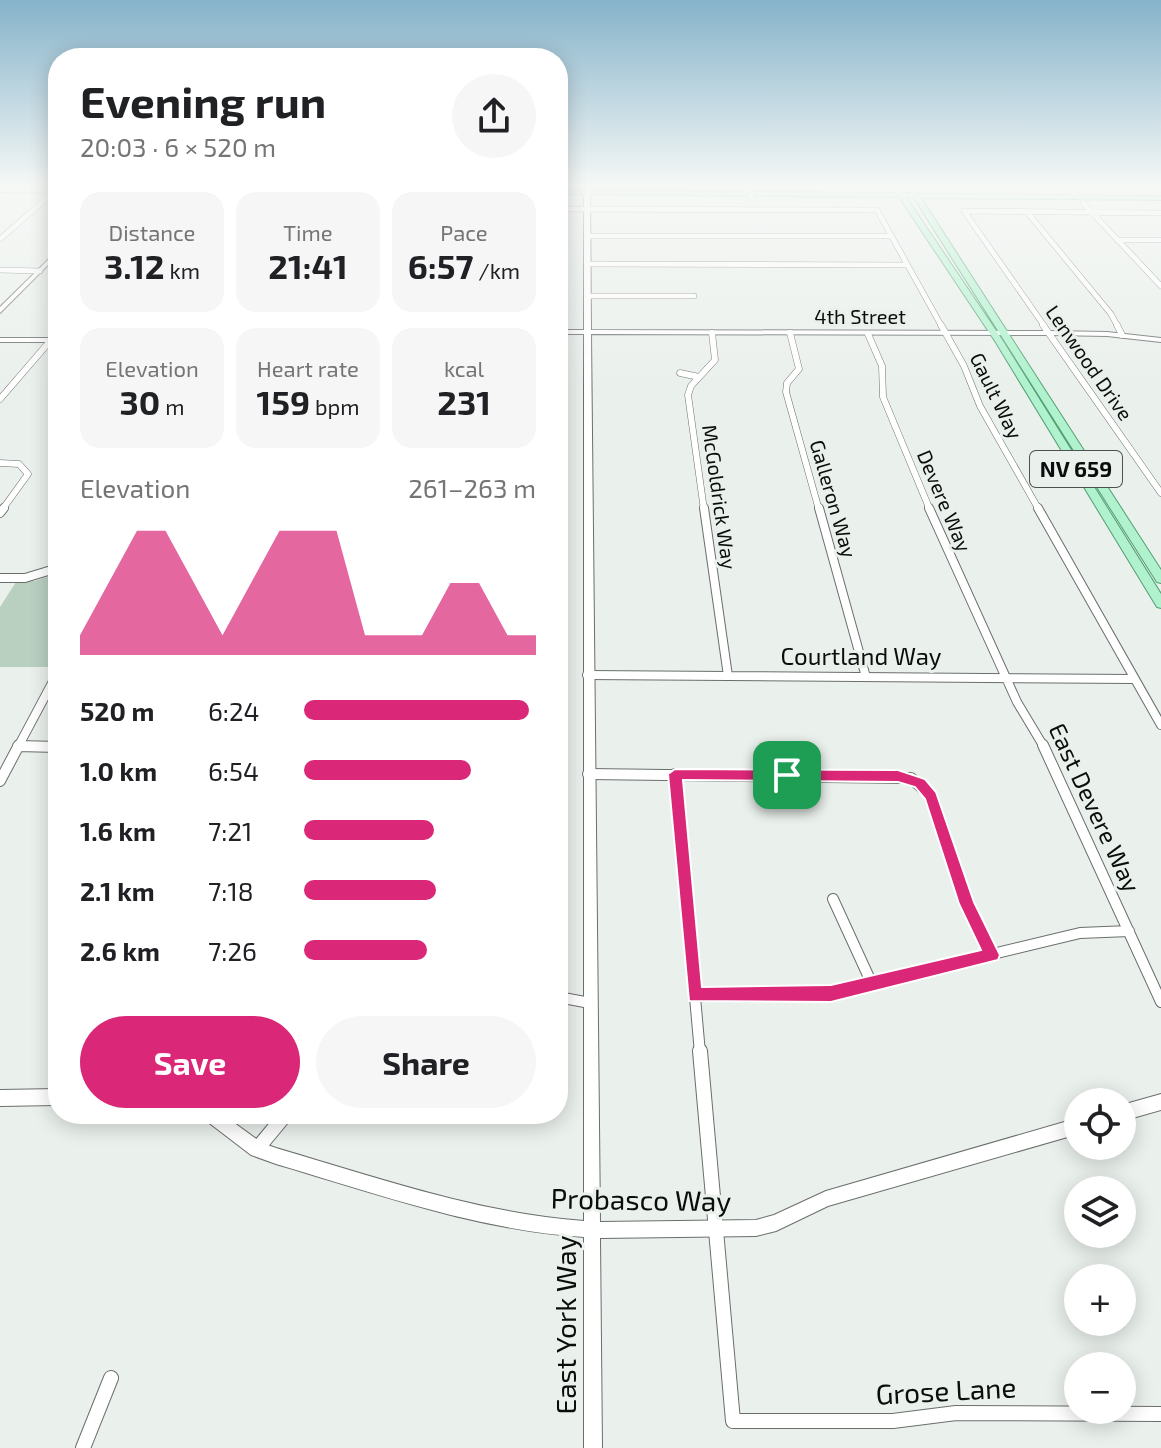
<!DOCTYPE html>
<meta charset="utf-8">
<style>
:root{--surface:#fff;--page:#f6f6f6;--text:#202124;--muted:#757577;--accent:#db2777}
body{margin:0;font-family:"Exo 2",sans-serif;background:var(--page);color:var(--text);height:100vh;display:flex;flex-direction:column;font-size:30px;white-space:nowrap}
*{box-sizing:border-box;margin:0}
p{font-size:26px;color:var(--muted)}
.icon{flex:none;width:44px;height:44px;fill:none;stroke:currentColor;stroke-width:2;stroke-linecap:round;stroke-linejoin:round}
.map{position:relative;flex:1;overflow:hidden}
.details{position:absolute;left:48px;top:48px;width:520px;height:1076px;display:flex;flex-direction:column;background:var(--surface);border-radius:32px;box-shadow:0 4px 20px #0003}
.details>*{flex:none}
.controls{position:absolute;left:1064px;top:1088px;display:grid;gap:16px}
.controls a{display:grid;place-items:center;width:72px;height:72px;border-radius:50%;background:var(--surface);box-shadow:0 4px 20px #0003;font-size:40px}
.pin{position:absolute;display:grid;place-items:center;width:68px;height:68px;color:#fff;margin:-34px;border-radius:16px;box-shadow:0 4px 12px #0006}
.round{display:grid;place-items:center;flex:none;width:84px;height:84px;border-radius:42px;background:var(--page)}
.summary{display:flex;align-items:center;justify-content:space-between;height:136px;padding:0 32px}
h1{font-size:44px;font-weight:700;line-height:60px}
.stats{display:grid;grid-template-columns:repeat(3,1fr);gap:12px;height:136px;padding:8px 32px}
.stats div{display:grid;align-content:center;border-radius:20px;background:var(--page);text-align:center}
.stats b{font-size:34px;font-weight:700}
.stats small{font-size:22px;font-weight:400}
.stats p{font-size:22px}
.chart{height:224px;padding:16px 32px}
.chart p{display:flex;justify-content:space-between}
.chart svg{width:100%;height:144px;margin-top:8px;fill:var(--accent);opacity:.7}
.button{display:flex;gap:16px;margin-top:auto;padding:16px 32px}
.button a{flex:1;height:92px;border-radius:48px;background:var(--accent);color:#fff;font-size:32px;font-weight:700;line-height:92px;text-align:center}
.button a+a{background:var(--page);color:var(--text)}
ul{padding:0 32px;list-style:none;font-size:26px}
li{display:grid;grid-template-columns:128px 96px 1fr;align-items:center;height:60px}
li i{height:20px;border-radius:10px;background:var(--accent)}
.map>svg:first-child{display:block}
.green{fill:#b9d0c1}
.lines{fill:none;stroke-linecap:round;stroke-linejoin:round}
.minor-far4-casing{stroke:#6a6f6c;stroke-width:6}
.minor-far3-casing{stroke:#6a6f6c;stroke-width:7}
.minor-far2-casing{stroke:#6a6f6c;stroke-width:10}
.minor-far1-casing{stroke:#6a6f6c;stroke-width:12}
.minor-casing{stroke:#6a6f6c;stroke-width:16}
.tertiary-casing{stroke:#6a6f6c;stroke-width:2}
.primary-casing{stroke:#539d73;stroke-width:2}
.minor-far4{stroke:#fff;stroke-width:5}
.minor-far3{stroke:#fff;stroke-width:6}
.minor-far2{stroke:#fff;stroke-width:8}
.minor-far1{stroke:#fff;stroke-width:10}
.minor{stroke:#fff;stroke-width:14}
.tertiary{fill:#fff;fill-rule:evenodd}
.primary{fill:#aff2cd;fill-rule:evenodd}
.route{fill:#db2777;stroke:#fff;stroke-width:2;fill-rule:evenodd}
.labels{text-anchor:middle;stroke-width:6;stroke-linejoin:round;paint-order:stroke}
.far-street-label{font-size:20px;fill:#0b0d0c;stroke:#eaf0ec}
.shield{fill:#eaf0ec;stroke:#4e514f;stroke-width:2}
.shield-label{font-size:22px;font-weight:bold;fill:#0b0d0c}
.street-label{font-size:24px;fill:#0b0d0c;stroke:#eaf0ec}
.near-street-label{font-size:28px;fill:#0b0d0c;stroke:#eaf0ec}
</style>
<div class="map">
<svg width="1161" height="1448" viewBox="0 0 1161 1448">
<rect width="100%" height="100%" fill="#eaf0ec"/>
<path class="green" d="M58 573V667H0V607L16 582 35 581Z"/>
<g class="lines">
<g class="minor-far4-casing">
<path id="minor-far4" d="M746 184 752 199
M1064 184 1078 197
M1083 203 1161 286
M558 209 877 210 942 327
M964 211 1045 327
M964 211 1161 213
M1027 212 1111 314 1118 327
M587 236H891
M0 239 55 191
M1117 240H1161
M587 264 907 265
M0 270 40 271
M588 296H694"/>
</g>
<g class="minor-far3-casing">
<path id="minor-far3" d="M941 325 964 366 980 406 1039 510
M1043 325 1161 493
M1117 325 1122 335
M790 333 799 369 787 383 786 392 819 510
M868 334 882 366 883 397 930 510
M680 373 699 377
M0 399 51 340
M0 463 19 464 28 474 2 510
M704 510 688 395 691 386 715 360 712 333"/>
</g>
<g class="minor-far2-casing">
<path id="minor-far2" d="M704 508 728 676
M819 508 866 677
M929 508 1017 702 1044 747
M1038 508 1161 725
M0 513 4 508
M0 578H25L58 568
M587 675 1134 679
M18 746 58 747
M18 747 58 672"/>
</g>
<g class="minor-far1-casing">
<path id="minor-far1" d="M1043 745 1161 1002
M18 746 58 747
M588 774 911 778 931 796 967 904 992 955
M675 774 700 1053
M0 781 19 745
M833 899 872 984
M695 995 831 993 1080 933 1129 931
M558 997 590 1003"/>
</g>
<g class="minor-casing">
<path id="minor" d="M700 1051 733 1421H893L956 1413 1161 1414
M257 1149 286 1114
M83 1448 111 1378"/>
</g>
<g class="tertiary-casing">
<path id="tertiary" d="M584 184H590L591 330 1049 331 1107 332 1161 338V342L1107 336 1049 335 591 334 600 1222 756 1220 774 1215 826 1191 1078 1118V1134L828 1206 776 1231 756 1236 600 1238 602 1448H584V1237C477 1230 378 1194 276 1164L251 1155 204 1119 201 1114H222L262 1143 276 1148C378 1178 477 1213 584 1221V334H558V330H584Z
M58 250V255L0 313V307Z
M0 338H58V342H0Z
M58 1089V1105L0 1106V1090Z
M1161 1094V1110L1122 1121V1105Z"/>
</g>
<g class="primary-casing">
<path id="primary" d="M890 184H896L903 193H912L906 184H912L918 194 1161 196V200L921 198 1161 570V583L1157 582 914 198 906 197 1003 341 1161 594V608L1157 607 995 341 899 197 558 194V190L896 193Z
M0 188 58 189V193L0 192Z"/>
</g>
<use href="#minor-far4" class="minor-far4"/>
<use href="#minor-far3" class="minor-far3"/>
<use href="#minor-far2" class="minor-far2"/>
<use href="#minor-far1" class="minor-far1"/>
<use href="#minor" class="minor"/>
<use href="#tertiary" class="tertiary"/>
<use href="#primary" class="primary"/>
</g>
<linearGradient id="sky" x2="0" y2="1"><stop stop-color="#86b3ca"/><stop offset="0.48" stop-color="#f6f8f6"/><stop offset="1" stop-color="#f6f8f6" stop-opacity="0"/></linearGradient>
<rect width="1161" height="387" fill="url(#sky)"/>
<path class="route" d="M675 769 898 770 925 779 936 792 974 902 1000 955 998 960 831 1002 689 1001 668 774ZM683 780 898 782 915 787 925 799 959 904 981 950 831 985 702 987Z"/>
<g class="labels">
<g class="far-street-label">
<text x="860" y="324">4th Street</text>
<text transform="translate(1089 363) rotate(55)" y="7">Lenwood Drive</text>
<text transform="translate(996 396) rotate(64)" y="7">Gault Way</text>
<text transform="translate(719 497) rotate(82)" y="7">McGoldrick Way</text>
<text transform="translate(833 499) rotate(74)" y="7">Galleron Way</text>
<text transform="translate(944 501) rotate(67)" y="7">Devere Way</text>
</g>
<rect class="shield" x="1030" y="451" width="92" height="36" rx="6"/>
<g class="shield-label">
<text x="1076" y="477">NV 659</text>
</g>
<g class="street-label">
<text x="861" y="665">Courtland Way</text>
<text transform="translate(1094 808) rotate(65)" y="8">East Devere Way</text>
</g>
<g class="near-street-label">
<text transform="translate(641 1200) rotate(1)" y="10">Probasco Way</text>
<text transform="translate(566 1325) rotate(-90)" y="10">East York Way</text>
<text transform="translate(946 1391) rotate(-3)" y="10">Grose Lane</text>
</g>
</g>
</svg>
<div class="controls">
<a><svg class="icon" aria-label="locate" viewBox="0 0 24 24"><circle cx="12" cy="12" r="6"/><path d="M12 2v4M12 18v4M2 12h4M18 12h4"/></svg></a>
<a><svg class="icon" aria-label="layers" viewBox="0 0 24 24"><path d="M12 4l9 5-9 5-9-5zM3 14l9 5 9-5"/></svg></a>
<a>+</a>
<a>−</a>
</div>
<div class="pin" style="left:787px;top:775px;background:#1e9e55"><svg class="icon" aria-label="arrive" viewBox="0 0 24 24"><path d="M6 21V4h12l-3 4 3 4H6"/></svg></div>
<section class="details">
<div class="summary"><div><h1>Evening run</h1><p>20:03 · 6 × 520 m</p></div><a class="round"><svg class="icon" aria-label="share" viewBox="0 0 24 24"><path d="M12 15V3M7 8l5-5 5 5M5 13v7h14v-7"/></svg></a></div>
<div class="stats">
<div><p>Distance</p><b>3.12<small> km</small></b></div>
<div><p>Time</p><b>21:41</b></div>
<div><p>Pace</p><b>6:57<small> /km</small></b></div>
</div>
<div class="stats">
<div><p>Elevation</p><b>30<small> m</small></b></div>
<div><p>Heart rate</p><b>159<small> bpm</small></b></div>
<div><p>kcal</p><b>231</b></div>
</div>
<div class="chart"><p><span>Elevation</span>261–263 m</p>
<svg viewBox="0 0 160 44" preserveAspectRatio="none"><path d="M0 44V38L10 22L20 6L30 6L40 22L50 38L60 22L70 6L80 6L90 6L100 38L110 38L120 38L130 22L140 22L150 38L160 38V44z"/></svg>
</div>
<ul>
<li><b>520 m</b>6:24<i style="width:97%"></i></li>
<li><b>1.0 km</b>6:54<i style="width:72%"></i></li>
<li><b>1.6 km</b>7:21<i style="width:56%"></i></li>
<li><b>2.1 km</b>7:18<i style="width:57%"></i></li>
<li><b>2.6 km</b>7:26<i style="width:53%"></i></li>
</ul>
<div class="button"><a>Save</a><a>Share</a></div>
</section>
</div>
